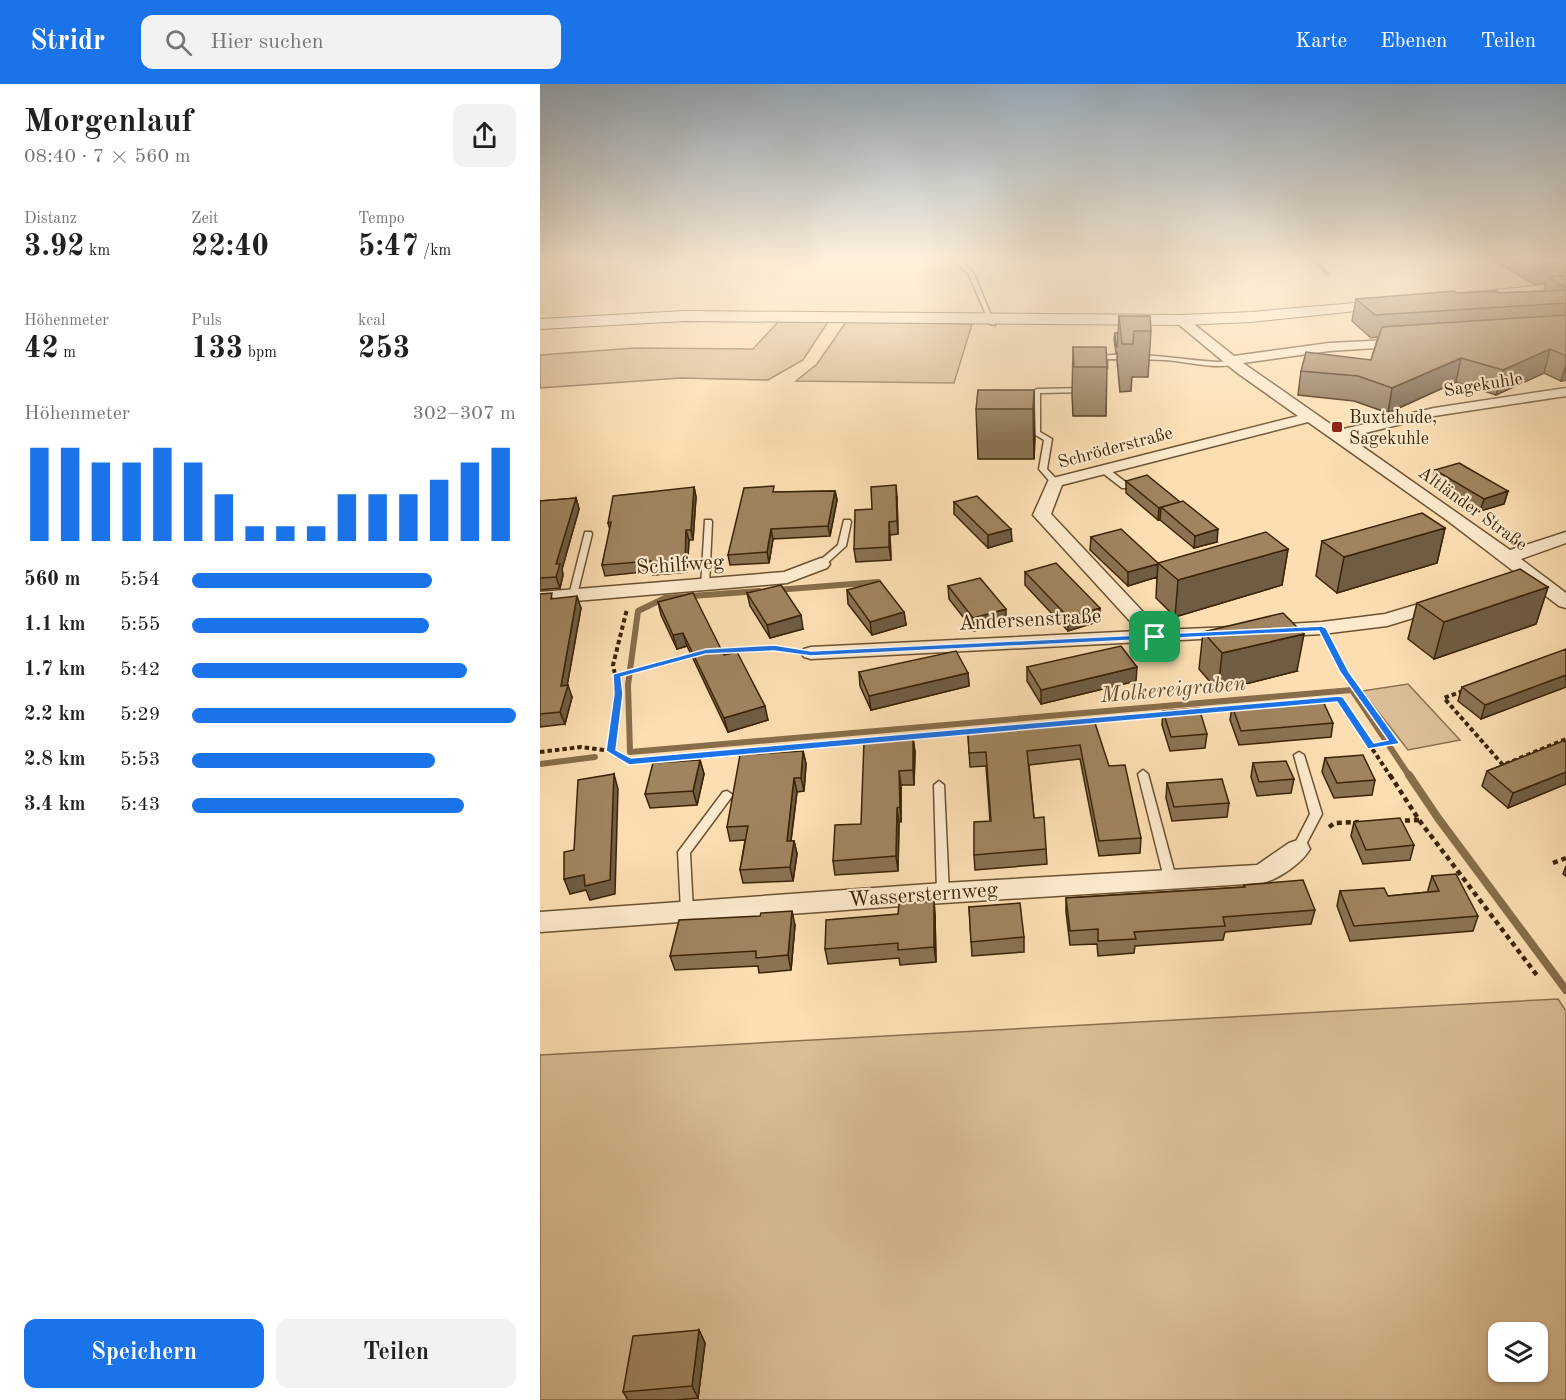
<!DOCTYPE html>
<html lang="de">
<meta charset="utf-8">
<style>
:root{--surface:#fff;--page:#f2f2f2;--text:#202124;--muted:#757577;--accent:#1a73e8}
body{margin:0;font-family:"Old Standard TT",serif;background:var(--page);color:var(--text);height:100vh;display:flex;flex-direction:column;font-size:22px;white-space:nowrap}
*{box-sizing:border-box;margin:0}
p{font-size:20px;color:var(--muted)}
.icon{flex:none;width:33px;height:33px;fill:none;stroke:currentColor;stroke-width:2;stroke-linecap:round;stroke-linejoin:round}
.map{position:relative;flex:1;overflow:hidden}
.drawer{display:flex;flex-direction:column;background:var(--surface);width:540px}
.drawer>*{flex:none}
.tools{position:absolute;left:948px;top:1238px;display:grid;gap:12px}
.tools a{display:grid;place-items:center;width:60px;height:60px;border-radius:12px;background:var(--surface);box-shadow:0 2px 4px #0004;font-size:30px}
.pin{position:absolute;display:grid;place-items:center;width:51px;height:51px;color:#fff;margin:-26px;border-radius:12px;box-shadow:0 3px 9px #0006}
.round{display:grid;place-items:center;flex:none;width:63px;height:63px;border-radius:12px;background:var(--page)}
.headline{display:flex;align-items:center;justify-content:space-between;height:102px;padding:0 24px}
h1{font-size:33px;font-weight:700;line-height:45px}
.figures{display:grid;grid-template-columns:repeat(3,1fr);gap:9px;height:102px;padding:6px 24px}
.figures div{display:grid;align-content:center}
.figures b{font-size:30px;font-weight:700}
.figures small{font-size:16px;font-weight:400}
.figures p{font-size:16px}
.chart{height:168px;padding:12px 24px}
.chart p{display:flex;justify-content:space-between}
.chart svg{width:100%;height:108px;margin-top:6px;stroke:var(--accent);stroke-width:6}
.action{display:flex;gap:12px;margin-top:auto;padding:12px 24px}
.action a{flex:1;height:69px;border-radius:12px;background:var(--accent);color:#fff;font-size:24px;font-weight:700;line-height:69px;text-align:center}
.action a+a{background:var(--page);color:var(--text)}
ul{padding:0 24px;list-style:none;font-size:20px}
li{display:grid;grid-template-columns:96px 72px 1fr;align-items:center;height:45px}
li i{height:15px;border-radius:8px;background:var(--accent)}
header{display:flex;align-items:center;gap:36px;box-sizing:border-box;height:84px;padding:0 30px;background:var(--accent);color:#fff}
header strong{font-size:28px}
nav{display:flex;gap:33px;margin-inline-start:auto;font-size:21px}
.search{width:420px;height:54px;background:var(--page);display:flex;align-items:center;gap:15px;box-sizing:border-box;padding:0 21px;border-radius:12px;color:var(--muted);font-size:22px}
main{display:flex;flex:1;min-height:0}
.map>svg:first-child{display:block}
.green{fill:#dbbe95;stroke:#8c704e;stroke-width:1.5;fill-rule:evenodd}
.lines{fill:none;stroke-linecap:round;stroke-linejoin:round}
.stream-far2{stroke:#886d4a;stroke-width:4}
.stream-far1{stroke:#886d4a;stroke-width:6}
.stream{stroke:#886d4a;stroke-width:8}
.service-casing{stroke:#6c5231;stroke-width:3}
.minor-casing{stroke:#6c5231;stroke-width:3}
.tertiary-casing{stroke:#6c5231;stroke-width:2}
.path-far1{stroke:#3c2306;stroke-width:4;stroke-dasharray:4.5 3;stroke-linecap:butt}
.path{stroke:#3c2306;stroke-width:4.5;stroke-dasharray:5 4;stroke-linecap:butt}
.service{fill:#fdeacd;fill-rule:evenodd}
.minor{fill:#fdeacd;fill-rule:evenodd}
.tertiary{fill:#fdeacd;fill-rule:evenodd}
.wall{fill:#8a7252;stroke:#3c2306;stroke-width:1.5}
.shaded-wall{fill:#705c42;stroke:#3c2306;stroke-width:1.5}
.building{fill:#a0845f;stroke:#3c2306;stroke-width:1.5}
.route{fill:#1a73e8;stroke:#fff;stroke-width:1.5;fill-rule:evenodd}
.poi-dot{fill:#8f2418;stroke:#fdeacd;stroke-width:2}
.labels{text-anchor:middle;stroke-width:4.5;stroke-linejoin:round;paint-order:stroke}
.far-street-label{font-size:18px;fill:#3c2306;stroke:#fdeacd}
.far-poi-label{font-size:18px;fill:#3c2306;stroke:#fdeacd;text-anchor:start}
.street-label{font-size:21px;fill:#3c2306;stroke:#fdeacd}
.water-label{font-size:22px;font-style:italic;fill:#684e2e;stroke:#fdeacd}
</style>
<header>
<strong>Stridr</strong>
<div class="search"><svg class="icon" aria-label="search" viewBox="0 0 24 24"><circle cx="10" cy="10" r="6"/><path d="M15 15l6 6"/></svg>Hier suchen</div>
<nav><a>Karte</a><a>Ebenen</a><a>Teilen</a></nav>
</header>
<main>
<section class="drawer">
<div class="headline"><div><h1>Morgenlauf</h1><p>08:40 · 7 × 560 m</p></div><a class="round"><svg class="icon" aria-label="share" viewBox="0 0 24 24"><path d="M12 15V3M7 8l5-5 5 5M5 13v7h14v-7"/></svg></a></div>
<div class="figures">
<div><p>Distanz</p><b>3.92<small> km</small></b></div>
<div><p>Zeit</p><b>22:40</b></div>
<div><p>Tempo</p><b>5:47<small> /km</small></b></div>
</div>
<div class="figures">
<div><p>Höhenmeter</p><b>42<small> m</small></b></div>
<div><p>Puls</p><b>133<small> bpm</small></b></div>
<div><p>kcal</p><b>253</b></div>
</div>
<div class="chart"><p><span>Höhenmeter</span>302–307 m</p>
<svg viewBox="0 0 160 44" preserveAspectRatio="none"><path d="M5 44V6M15 44V6M25 44V12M35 44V12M45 44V6M55 44V12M65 44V25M75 44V38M85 44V38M95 44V38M105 44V25M115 44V25M125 44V25M135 44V19M145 44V12M155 44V6"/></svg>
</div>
<ul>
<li><b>560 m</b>5:54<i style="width:74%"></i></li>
<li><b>1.1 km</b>5:55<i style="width:73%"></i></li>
<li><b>1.7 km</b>5:42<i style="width:85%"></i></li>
<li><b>2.2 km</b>5:29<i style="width:100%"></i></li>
<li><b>2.8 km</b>5:53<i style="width:75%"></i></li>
<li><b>3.4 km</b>5:43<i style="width:84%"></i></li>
</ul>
<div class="action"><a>Speichern</a><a>Teilen</a></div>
</section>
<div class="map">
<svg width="1026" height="1316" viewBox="0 0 1026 1316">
<rect width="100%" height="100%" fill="#fcdeb2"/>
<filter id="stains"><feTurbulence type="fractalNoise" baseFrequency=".00333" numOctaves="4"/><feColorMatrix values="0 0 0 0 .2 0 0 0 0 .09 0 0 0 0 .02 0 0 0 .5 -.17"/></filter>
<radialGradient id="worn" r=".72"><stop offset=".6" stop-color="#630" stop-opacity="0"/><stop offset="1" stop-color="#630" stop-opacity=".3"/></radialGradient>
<path class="green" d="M239 237 288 238 263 276 228 296 141 294 0 304V271L95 264 213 265Z
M306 238 432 240 414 299 256 297 277 280Z
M868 600 920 656 868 666 822 607Z
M1018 915 1026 927V1316H0V971ZM958 1248H998V1287H958Z"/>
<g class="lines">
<path class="stream-far2" d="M774 175 787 190"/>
<path class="stream-far1" d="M236 506 338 498
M219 507 125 514 98 527 88 601 90 668 812 606 870 693
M0 680 55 673"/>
<path class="stream" d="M869 691 898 734 1026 906"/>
<g class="service-casing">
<path id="service" d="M414 175H420L434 190 455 241 450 240 429 191Z
M562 272C601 267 640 276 678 278 685 278 691 276 696 279 680 287 644 277 625 276 606 275 586 275 567 275V284L564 286 561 284Z
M497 305 547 304 550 306 547 308 500 309V348L512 355 507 385 519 398 515 400H512L499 385 504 356 492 349 494 307Z
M560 383H566L588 400V404H582L560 387Z
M165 436H171L172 438 169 502 165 505 161 502Z
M304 436H310L311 438 306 462 284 482H278V478L298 461Z
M45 448H51L52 450 37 511 33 514 29 511Z
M759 668 764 671 782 730 762 768H754L752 765 770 730 754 671Z
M603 686 608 690 636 794 634 797H626L624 794 598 690Z
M399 697 404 701 409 809 407 812 403 814 399 812 397 809 394 701Z
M187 707 193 711 150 769 153 827 151 830 147 832 143 830 141 827 138 768 183 708Z"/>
</g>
<g class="minor-casing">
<path id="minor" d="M641 232 645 233 694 272 789 259 871 255 873 258 866 262 789 267 703 279 799 346 894 324 1026 304V312L894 332 809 353 970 466 1026 448V459L981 475 1026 509V524L1019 522 908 437 768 338 522 401 511 430 620 546 692 543 699 545 702 549 699 553 271 575 264 573 261 569 264 565 271 563 599 547 493 431 509 395 758 332 696 288 637 239 635 236Z
M281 474 287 476 290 480 287 484 247 499 0 520V508L244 488Z
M902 513 909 515 912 519 909 523 847 542 782 550 728 553 721 551 718 547 721 543 728 541 782 538 845 530Z
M758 756 767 759 770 765C762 779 739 795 723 799L403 819 0 848V828L403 799 717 781 749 759Z"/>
</g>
<g class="tertiary-casing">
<path id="tertiary" d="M1026 199V207L924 217 917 213 924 209Z
M850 216 855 217 857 220 855 223 711 238 641 241 145 237 0 245V235L145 227 641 231 711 228Z"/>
</g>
<path class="path-far1" d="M790 561 816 606 854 658 831 663 851 693
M179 567 234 564 252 567
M77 592 154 571
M923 607 904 614 963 681 1026 655
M780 616 799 615 831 663
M657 627 695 624
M550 637 626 630
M334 656 527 639
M71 667 89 678 327 657
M0 668 41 663 71 667 79 610 73 581 87 525"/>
<path class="path" d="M850 691 879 736 999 894
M856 737 879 736
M789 743 795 739 819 738
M1013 779 1026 774"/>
<use href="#service" class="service"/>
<use href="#minor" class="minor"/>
<use href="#tertiary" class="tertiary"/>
</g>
<path class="wall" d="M951 175H1026V296L1021 297 1004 289 956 311 916 298 848 329 814 317 758 311 761 287 831 276 838 253 831 254 812 237 816 215 917 209H959L1004 207 1006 199 994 200Z
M579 232 611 247 608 293H592L591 307 580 308 577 277V269H576L574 255 575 249H578Z
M533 263 567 283 566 332H533L532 311Z
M494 306V375H438L436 325Z
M895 386 968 407 964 420 940 427 892 398Z
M586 397 677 458 654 464 620 436H618L586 409Z
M154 403 156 413 153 456H149L147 488 113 491 112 487 65 492 62 481 70 446 68 439Z
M295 407 297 416 290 452 233 455 229 479 190 481 188 471 235 408Z
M357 413 358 450 350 451 351 476 316 478 314 465 332 425Z
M36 414 39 425 22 485 23 491 20 504 0 506V417Z
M414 418 472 457 448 464 414 430Z
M905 444 897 479 797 509 776 492 782 457Z
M551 453 618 479 748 465 742 501 635 533 616 514 617 493 588 502 550 466Z
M485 488 560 537 528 547 485 501Z
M408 502 466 538 434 547 409 515Z
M1008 503 996 540 894 575 868 555 877 519Z
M307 506 364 528 366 541 332 551 308 520Z
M207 509 263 545 230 554 210 522Z
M0 510 41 524 27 601 32 613 25 640 0 643Z
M118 518 184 571 228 636 188 648 147 562 137 565 121 531Z
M663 548 757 587 678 607 659 585Z
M487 583 596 597 501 620 487 597Z
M319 588 428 589 429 602 331 626 320 602Z
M922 603H1026L941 635 918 617Z
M692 622 793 639 791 653 699 661 690 636Z
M623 627 667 650 665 664 630 667 622 641Z
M513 640 569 682 601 754 600 769 559 772 540 675 489 681 494 734 506 765 507 780 435 786 434 771 450 737 446 682 430 683 428 650 513 643Z
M373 654 375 668 374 701H361V738H359L358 787 295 791 293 777 321 740Z
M1026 656V700L968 724 942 702 947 687Z
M263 667 266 680 264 707 257 708 251 757H254L257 770 253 797 203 799 200 786 205 756 190 757 187 743Z
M785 674 835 696 832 711 794 714 782 688Z
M160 676 164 690 157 721 110 724 105 710Z
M713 679 754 695 751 709 717 712 711 693Z
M627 699 689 719 687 733 632 737 626 714Z
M814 738 874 761 870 776 823 780 811 752Z
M1026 782V792L1023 790Z
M892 792 938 832 933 847 810 857 797 822 800 807 848 812 888 808V806Z
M704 801 775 826 771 840 685 848 683 856 595 862 594 869 558 872 557 860 530 861 526 828V814L704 803Z
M394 817 395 832 396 878 360 881 359 874 288 880 285 865 358 830Z
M429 823 484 853V868L432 872Z
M255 841 251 886 219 889 218 882 135 886 130 872Z
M159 1246 165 1259 158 1314 137 1316H88L83 1308Z"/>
<path class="shaded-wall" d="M1010 265 1004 289 956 311 963 286Z
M921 274 916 298 848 329 852 304Z
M1026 281V296L1021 297Z
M494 306 495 356 494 375 493 325Z
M356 401 357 413 358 450 357 437Z
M154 403 156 413 153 456 151 446Z
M295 407 297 416 290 452 288 442Z
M968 407 964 420 940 427 944 415Z
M36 414 39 425 22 485 23 491 20 504 16 493V480Z
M640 418 621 423 620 436H618L619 424Z
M349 438 350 451 351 476 349 463Z
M905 444 897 479 797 509 804 473Z
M231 445 233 455 229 479 227 468Z
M471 445 472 457 448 464V451Z
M678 445 677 458 654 464 655 452Z
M146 446 149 456 147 488 113 491 110 481Z
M748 465 742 501 635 533 638 496Z
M618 480 617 493 588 502V488Z
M1008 503 996 540 894 575 904 538Z
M37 512 41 524 26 608 28 601 32 613 25 640 20 628 21 602Z
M560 524V537L528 547V533Z
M466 525V538L434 547 433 534Z
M364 528 366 541 332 551 330 538Z
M261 531 263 545 230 554 227 541Z
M143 549 147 562 137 565 133 551Z
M764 550 757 587 678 607 682 569Z
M597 583 596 597 501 620V606Z
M428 589 429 602 331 626 329 612Z
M1026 591V603L941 635 945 621Z
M225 622 228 636 188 648 184 634Z
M373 654 375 668 374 701 373 686Z
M263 667 266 680 264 707 261 694Z
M160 676 164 690 157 721 153 707Z
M359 687 361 701V738L360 723Z
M1026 688V700L968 724 973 709Z
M74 690 78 705 75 810 50 816 46 806 30 810 24 795Z
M254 694 257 708 249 771 247 757Z
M357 724 359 738 358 787 356 772Z
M254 757 257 770 253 797 250 783Z
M394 817 395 832 396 878 394 863Z
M252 827 255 841 251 886 248 871Z
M159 1246 165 1259 158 1314 152 1302Z"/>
<path class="building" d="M993 175H1026V177L999 179Z
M1026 188V204L1008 193 1023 192 1018 189Z
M1026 206V219L835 231 816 215 914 207 917 209 957 207 959 209Z
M1026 231V272L1010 265 963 286 921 274 852 304 818 292 761 287 766 268 831 276 842 243Z
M579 232H610L611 247H594L593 260H582Z
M575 249H578L577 263H576Z
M533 263H566L567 283H534Z
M438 306H494L493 325H436Z
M919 379 968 407 944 415 895 386Z
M607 391 640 418 619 424 586 397Z
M356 401 357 437 349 438V463L314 465 315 426 332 425 331 403Z
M234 402 233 408 295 407 288 442 231 445 227 468 188 471 204 404Z
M154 403 151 446H146L145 477 110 481 111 477 62 481 71 438 68 439 73 412Z
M437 412 471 445 448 451 414 418Z
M36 414 16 480H20L16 493 0 494V417Z
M643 417 678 445 655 452 621 423Z
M882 429 905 444 804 473 782 457Z
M581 445 618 479V480L588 488 551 453Z
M726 448 748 465 638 496 618 479Z
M516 479 560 524 528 533 485 488Z
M980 485 1008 503 904 538 877 519Z
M440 494 466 525 433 534 408 502Z
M340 497 364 528 330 538 307 506Z
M241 501 261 531 227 541 207 509Z
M12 509 11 515 37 512 21 602 28 601 20 628 0 630V510Z
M153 509 184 571 197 568 225 622 184 634 143 549 133 551 118 518Z
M743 529 764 550 682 569 663 548Z
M581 562 597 583 501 606 487 583Z
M1026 565V591L945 621 922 603Z
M416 567 428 589 329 612 319 588Z
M782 615 793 639 701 647 692 622Z
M659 624 667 650 631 653 623 627Z
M554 636 569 682 585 681 601 754 559 757 540 661 487 667 494 734 504 733 506 765 434 771V738L451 737 446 668 429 669 428 650 514 643 513 640Z
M373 654V686L359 687 360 723 357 724 356 772 293 777 295 741 321 740 324 657Z
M1026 656V688L973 709 947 687Z
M263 667 261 694H254L247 757H254L250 783 200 786 208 742 187 743 200 671Z
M823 671 835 696 797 699 785 674Z
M160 676 153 707 105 710 113 679Z
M746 677 754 695 719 698 713 679Z
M74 690 70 796 45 802 44 791 24 795V768L34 766 38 696Z
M682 695 689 719 634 723 627 699Z
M860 734 874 761 826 766 814 738Z
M916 790 938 832 814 842 800 807 844 804 848 812 899 807 892 792Z
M763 796 775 826 683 833 685 842 594 848 596 855 558 857V845L530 847 526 814 705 803 704 801Z
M394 817V863L358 866V859L285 865 286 836 358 830 359 820Z
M480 819 484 853 431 858 429 823Z
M252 827 248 871 216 874V867L130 872 139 836 220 832 221 829Z
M159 1246 152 1302 83 1308 93 1252Z"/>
<linearGradient id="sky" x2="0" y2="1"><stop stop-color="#96abbb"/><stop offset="0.49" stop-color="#fef0dc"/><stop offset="1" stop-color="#fef0dc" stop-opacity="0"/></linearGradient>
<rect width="1026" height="359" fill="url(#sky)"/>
<path class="route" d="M782 542 786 544 809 588 859 658 858 660 828 665 797 618 89 681 66 667 74 610 73 590 166 565 234 561 271 567ZM779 547 800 588 848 656 834 659 803 613 799 612 91 674 76 666 83 610 81 593 166 570 234 567 271 572Z"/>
<rect class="poi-dot" x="791" y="337" width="12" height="12" rx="3"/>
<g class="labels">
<g class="far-street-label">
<text transform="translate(943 300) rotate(-9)" y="6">Sagekuhle</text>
<text transform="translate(575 363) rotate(-15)" y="6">Schröderstraße</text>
<text transform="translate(933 424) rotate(36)" y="6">Altländer Straße</text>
</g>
<g class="far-poi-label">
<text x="809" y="339">Buxtehude,<tspan x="809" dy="21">Sagekuhle</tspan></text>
</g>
<g class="street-label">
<text transform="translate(140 480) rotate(-4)" y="7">Schilfweg</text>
<text transform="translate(490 535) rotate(-3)" y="7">Andersenstraße</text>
<text transform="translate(383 810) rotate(-4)" y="7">Wassersternweg</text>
</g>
<g class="water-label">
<text transform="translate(633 604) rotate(-5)" y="8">Molkereigraben</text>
</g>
</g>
<rect width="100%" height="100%" filter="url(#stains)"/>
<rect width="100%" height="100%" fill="url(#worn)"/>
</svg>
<div class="tools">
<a><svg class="icon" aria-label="layers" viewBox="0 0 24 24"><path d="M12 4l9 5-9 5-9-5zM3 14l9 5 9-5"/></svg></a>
</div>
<div class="pin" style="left:615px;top:553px;background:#1e9e55"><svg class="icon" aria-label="arrive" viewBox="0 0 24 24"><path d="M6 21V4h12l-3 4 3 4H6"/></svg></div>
</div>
</main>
